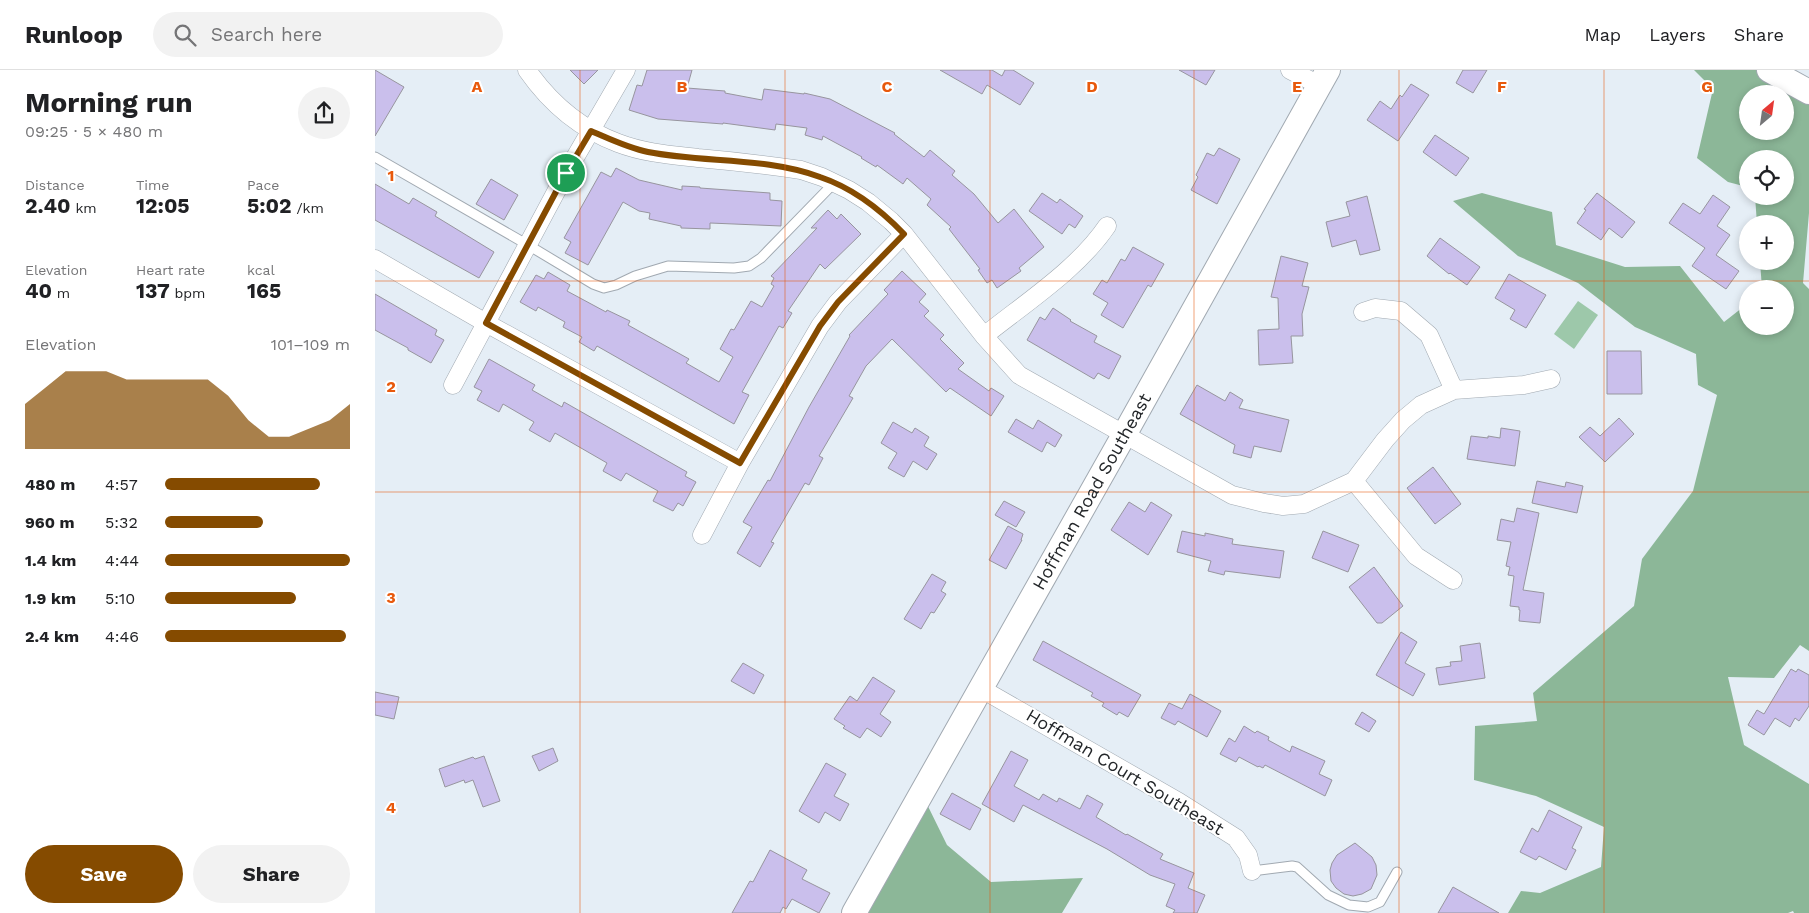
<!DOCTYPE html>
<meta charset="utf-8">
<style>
:root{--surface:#fff;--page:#f2f2f2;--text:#202124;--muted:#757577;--line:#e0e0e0;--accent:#854b00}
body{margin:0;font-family:"Work Sans",sans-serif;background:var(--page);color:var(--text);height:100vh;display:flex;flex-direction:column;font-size:19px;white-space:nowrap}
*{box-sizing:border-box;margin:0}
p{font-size:16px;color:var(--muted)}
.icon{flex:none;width:28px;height:28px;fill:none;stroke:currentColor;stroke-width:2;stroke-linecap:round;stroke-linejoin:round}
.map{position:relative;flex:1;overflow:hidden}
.sheet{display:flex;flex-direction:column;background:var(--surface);width:375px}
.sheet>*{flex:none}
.needle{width:32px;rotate:29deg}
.tools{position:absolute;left:1364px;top:15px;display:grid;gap:10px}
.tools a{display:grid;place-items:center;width:55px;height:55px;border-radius:50%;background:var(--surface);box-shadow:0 2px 8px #0003;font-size:25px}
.pin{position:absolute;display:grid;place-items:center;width:42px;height:42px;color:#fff;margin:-21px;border:2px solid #fff;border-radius:50%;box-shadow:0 1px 5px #0007}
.round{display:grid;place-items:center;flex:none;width:52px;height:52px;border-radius:26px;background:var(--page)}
.headline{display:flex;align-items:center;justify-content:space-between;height:85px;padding:0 25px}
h1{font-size:28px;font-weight:700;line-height:38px}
.stats{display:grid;grid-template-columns:repeat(3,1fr);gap:8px;height:85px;padding:5px 25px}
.stats div{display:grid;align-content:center}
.stats b{font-size:21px;font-weight:700}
.stats small{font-size:14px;font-weight:400}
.stats p{font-size:14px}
.chart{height:140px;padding:10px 25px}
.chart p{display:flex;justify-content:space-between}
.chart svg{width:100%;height:90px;margin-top:5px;fill:var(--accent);opacity:.7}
.action{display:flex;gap:10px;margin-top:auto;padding:10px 25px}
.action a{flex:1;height:58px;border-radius:30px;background:var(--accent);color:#fff;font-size:20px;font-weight:700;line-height:58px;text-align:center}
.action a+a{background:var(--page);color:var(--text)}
ul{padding:0 25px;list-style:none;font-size:16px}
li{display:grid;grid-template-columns:80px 60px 1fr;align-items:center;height:38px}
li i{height:12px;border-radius:6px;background:var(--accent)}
header{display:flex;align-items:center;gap:30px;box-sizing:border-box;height:70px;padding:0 25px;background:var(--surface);border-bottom:1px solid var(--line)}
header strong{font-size:24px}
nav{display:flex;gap:28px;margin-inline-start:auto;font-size:18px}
.search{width:350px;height:45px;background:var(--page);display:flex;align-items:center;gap:12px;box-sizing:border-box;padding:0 18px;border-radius:28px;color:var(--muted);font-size:19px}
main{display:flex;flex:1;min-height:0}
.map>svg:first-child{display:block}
.green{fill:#9dc8aa}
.forest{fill:#8cb798;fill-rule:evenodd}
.building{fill:#cabfec;stroke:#97959e}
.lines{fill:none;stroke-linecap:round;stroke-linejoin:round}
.lane-casing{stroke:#a1a9b1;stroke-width:11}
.street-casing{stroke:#a1a9b1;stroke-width:19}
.secondary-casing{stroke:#a1a9b1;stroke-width:26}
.lane{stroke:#fff;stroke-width:9}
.street{stroke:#fff;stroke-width:18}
.secondary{stroke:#fff;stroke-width:24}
.route-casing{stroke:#fff;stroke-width:10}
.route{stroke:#854b00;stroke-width:6}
.grid{fill:none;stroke:#e8590c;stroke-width:1;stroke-opacity:0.55}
.labels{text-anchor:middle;stroke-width:4;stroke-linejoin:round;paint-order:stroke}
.street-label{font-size:18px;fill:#232629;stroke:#fff}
.grid-label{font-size:16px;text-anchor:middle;font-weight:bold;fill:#e8590c;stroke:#fff;stroke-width:4;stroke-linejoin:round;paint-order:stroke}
</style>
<header>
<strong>Runloop</strong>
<div class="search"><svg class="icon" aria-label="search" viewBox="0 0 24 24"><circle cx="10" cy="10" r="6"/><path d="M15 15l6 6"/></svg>Search here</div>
<nav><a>Map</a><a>Layers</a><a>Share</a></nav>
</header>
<main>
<section class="sheet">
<div class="headline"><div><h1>Morning run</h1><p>09:25 · 5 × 480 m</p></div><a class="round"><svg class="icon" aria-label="share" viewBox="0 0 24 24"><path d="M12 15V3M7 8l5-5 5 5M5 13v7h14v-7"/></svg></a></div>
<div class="stats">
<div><p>Distance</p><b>2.40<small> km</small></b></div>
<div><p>Time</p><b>12:05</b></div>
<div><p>Pace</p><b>5:02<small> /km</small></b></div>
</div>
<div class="stats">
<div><p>Elevation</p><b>40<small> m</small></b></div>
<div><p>Heart rate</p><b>137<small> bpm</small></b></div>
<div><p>kcal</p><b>165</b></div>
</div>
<div class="chart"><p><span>Elevation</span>101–109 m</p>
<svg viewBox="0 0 160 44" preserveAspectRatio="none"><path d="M0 44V22L10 14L20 6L30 6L40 6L50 10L60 10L70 10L80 10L90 10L100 18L110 30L120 38L130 38L140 34L150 30L160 22V44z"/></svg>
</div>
<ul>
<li><b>480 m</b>4:57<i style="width:84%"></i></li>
<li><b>960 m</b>5:32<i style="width:53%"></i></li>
<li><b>1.4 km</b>4:44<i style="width:100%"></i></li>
<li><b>1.9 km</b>5:10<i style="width:71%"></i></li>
<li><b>2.4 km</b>4:46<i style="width:98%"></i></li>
</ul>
<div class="action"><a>Save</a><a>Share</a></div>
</section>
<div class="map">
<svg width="1434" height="843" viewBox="0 0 1434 843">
<rect width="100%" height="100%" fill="#e5eef6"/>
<path class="green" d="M1203 231 1223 245 1199 279 1179 264Z"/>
<path class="forest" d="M1319 0H1394L1434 22V143L1428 213 1434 219V581L1425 575 1399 608 1353 607 1369 675 1434 714V843H1419L1418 841 1413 843H1133L1146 821 1165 823 1226 797 1229 757 1161 726 1099 710 1100 656 1162 651 1158 623 1259 536 1267 489 1318 421 1342 325 1323 315 1321 284 1260 257 1203 213 1143 186 1078 131 1107 123 1177 142 1181 175 1250 197 1305 196 1349 252 1372 234V256H1410V219H1387L1385 191H1410V154H1382L1380 126H1410V89H1372V117L1353 112 1322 88 1338 19ZM1372 24H1410V61H1372Z
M546 722 572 775 616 812 708 808 687 843H479Z"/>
<path class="building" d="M0 0 29 17 0 66Z
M195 0H223L209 14Z
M272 0H317L312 18 350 21V23L387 30 389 19 429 24V23L455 29 520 63 519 64 549 87 555 80 580 101 577 105 599 124 623 153 639 139 669 177 644 198 646 201 622 218 617 210 612 213 603 200 605 199 574 159 576 157 552 135 556 129 532 108 528 114 502 95 501 97 486 88 487 87 448 66 447 70 430 65 432 58 401 54 400 60 348 53V54L283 49 254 40 262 15 267 16Z
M565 0H617L627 6 630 0H638L659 13 645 35 612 15 607 24Z
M804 0H840L831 15Z
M1088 0H1112L1098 23 1081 13Z
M1036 14 1054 25 1023 71 992 50 1005 31 1016 39 1025 25 1027 27Z
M1060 65 1094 88 1081 106 1048 82Z
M844 78 865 89 842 134 816 120 823 107 821 105 832 83 839 86Z
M241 98 264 110 307 120V116L325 117V118L395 123V130L407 131 406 156 335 153V159L306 158V156L274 149 275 143 264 141 248 132 213 195 190 183 196 172 189 168 226 102 236 107Z
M116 109 143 125 129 150 101 134Z
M0 114 34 134 38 128 62 142 60 146 119 182 104 208 0 150Z
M667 123 682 133 685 129 708 146 700 158 694 154 687 164 654 141Z
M1222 123 1260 152 1247 168 1234 158 1226 170 1202 153 1211 140 1209 139Z
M1338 125 1355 137 1342 156 1355 165 1341 185 1364 201 1351 219 1317 196 1330 178 1294 153 1308 133 1325 144Z
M992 126 1005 180 985 185 981 170 957 177 951 152 975 146 971 132Z
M453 140 462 149 466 144 486 164 450 199 445 194 413 241 417 243 408 258 404 256 367 322 374 325 359 354 222 276 219 281 204 272 207 267 188 257 190 252 163 237 161 241 145 232 161 205 169 209 173 202 195 215 192 221 231 242 232 240 255 251 253 255 314 289 311 293 344 312 358 287 345 279 356 259 359 260 376 231 387 237 399 216 396 214 399 208 396 206 442 158H436Z
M1065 168 1105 197 1092 215 1075 203 1074 204 1052 186Z
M758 177 789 194 776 217 773 215 748 258 726 245 733 233 718 224 727 210 732 213 746 189 750 191Z
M906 186 933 193 927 216 934 217 927 244 928 266H916L918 293 884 295 883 260 904 259 903 228 896 227Z
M527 201 551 224 544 232 554 241 549 246 569 265 565 269 589 293 583 299 614 321 616 318 629 326 616 346 575 318 571 322 517 269 491 296 474 326 478 328 444 386 448 388 434 415 430 413 396 472 399 473 385 497 362 483 377 457 368 452 393 410 395 411 434 337 475 266 474 265 513 224 509 220Z
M1134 204 1171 225 1151 258 1135 249 1140 240 1120 228Z
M0 224 62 260 60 265 69 270 56 293 33 280V278L0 260Z
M678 238 696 250 695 251 722 266 719 272 746 286 734 309 723 303 719 309 652 270 665 247 670 250Z
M1232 281H1266L1267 324H1232Z
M114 289 160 315 157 320 187 337 189 332 312 402 310 406 321 412 308 436 303 433 298 441 278 431 283 421 251 403 246 411 228 401 232 393 180 363 175 372 154 360 159 352 128 334 124 342 102 330 107 321 99 317Z
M822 315 850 331 855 322 868 330 864 338 914 350 906 382 879 376 876 388 858 383 860 375 805 344Z
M1244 348 1259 364 1230 392 1204 367 1215 357 1225 366Z
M641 349 658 359 663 350 687 365 680 377 672 372 667 382 633 362Z
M518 352 537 363 540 358 554 367 549 376 562 384 552 400 538 391 529 407 513 398 522 383 506 373Z
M1126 358 1145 361 1140 396 1092 389 1096 366 1113 368V366L1125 368Z
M1058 397 1086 434 1060 454 1032 418Z
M1162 411 1190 417 1191 412 1208 416 1202 443 1157 433Z
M629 431 650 442 641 457 620 445Z
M754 432 770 442 776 432 797 445 773 485 736 460Z
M1142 438 1164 443 1148 520 1169 523 1165 553 1144 551 1145 540H1144V537L1135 536 1139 506 1133 505 1135 497 1131 496 1136 472 1122 470 1126 449 1139 452Z
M633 456 648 464 646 470H647L631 499 614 490Z
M807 461 830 466V463L858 469 857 474 909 481 905 508 850 501 849 505 833 501 836 491 802 482Z
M948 461 984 475 973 502 937 488Z
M999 497 1028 536 1007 553H1002L974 517Z
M557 504 571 512 566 521 571 524 559 543 556 542 546 559 529 549Z
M1026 562 1042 572 1030 593 1050 604 1038 626 1001 605Z
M668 571 766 625 753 647 744 642 742 645 727 636 729 633 716 626 718 623 658 590Z
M1105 573 1110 608 1064 615 1061 598 1076 596 1075 592 1087 591 1085 576Z
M368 593 389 605 379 624 356 611Z
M1416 599 1421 602 1423 599 1434 605V636L1424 651 1420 648 1415 657 1400 648 1389 665 1373 655 1382 640 1389 644Z
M498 607 520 621 505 644 516 652 506 667 492 658 485 668 468 658 470 656 459 649 475 626 482 631Z
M0 622 24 627 19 649 0 645Z
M815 624 846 641 832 667 803 651 800 655 786 648 794 633 807 639Z
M987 642 1001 651 994 662 980 654Z
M869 656 880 663 882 661 894 667 893 670 915 682 917 676 950 691 944 704 957 710 950 726 890 695 888 698 884 696 883 697 864 687 861 692 845 684 854 668 860 672Z
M178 678 183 691 164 701 157 686Z
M636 681 653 690 639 716 664 730 668 724 682 732 684 728 705 739 712 725 728 734 721 747 751 765 752 764 788 784 785 789 819 803 813 818 830 825 822 843H798L800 840 791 836 800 814 775 805 732 779 648 735 639 752 607 734Z
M109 686 125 731 108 737 98 710 90 713 89 710 70 717 64 699 98 687 100 689Z
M451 693 471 704 459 726 474 734 465 751 450 742 444 753 424 741Z
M577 723 606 739 595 760 565 744Z
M1174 740 1207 757 1197 778 1201 780 1191 800 1164 786 1161 790 1145 782 1157 758 1163 762Z
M980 773 997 787 1001 795 1002 805 996 819 987 824 978 826 969 824 961 818 956 811 955 800 957 793 962 785Z
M395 780 432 800 427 809 455 823 444 843 417 829 411 839 408 837 405 843H357L375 811 378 812Z
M1078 817 1124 843H1063Z"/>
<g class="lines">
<g class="lane-casing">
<path id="lane" d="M0 87 153 175 218 214 229 218 241 215 260 206 293 196 359 198 374 196 386 188 459 113
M877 801 917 796 922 797 953 825 974 835 993 837 1005 832 1022 802"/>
</g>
<g class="street-casing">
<path id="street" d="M152 0C175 33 206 59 243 73 269 83 296 85 323 88 357 91 391 95 426 100L447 107 474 120 493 132 516 151 529 164 609 266 644 305 857 425 889 433 908 436 929 434 979 411 1010 370 1028 350 1046 335 1079 320 1149 315 1176 309
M915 0 944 15
M0 189 111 253 365 393
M988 242 1000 238 1026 241 1054 265 1079 320
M609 266C650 233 703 199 732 156
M78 315 191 103 251 0
M979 411 1041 486 1078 510
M327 465 365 393 445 256 463 232 529 164
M605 618 804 732 861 768 873 785 877 801"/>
</g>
<g class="secondary-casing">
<g id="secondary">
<path d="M1394 0 1434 22"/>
<path id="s1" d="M479 843 749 365 953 0"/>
</g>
</g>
<use href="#lane" class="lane"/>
<use href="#street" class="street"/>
<use href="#secondary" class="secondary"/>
</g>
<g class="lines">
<g class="route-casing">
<path id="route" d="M216 61C235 69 253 78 273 82 330 93 391 87 445 107 478 118 505 139 529 164L463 232 445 256 365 393 111 253 191 103Z"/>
</g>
<use href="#route" class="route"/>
</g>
<path class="grid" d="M205 0V843M410 0V843M615 0V843M819 0V843M1024 0V843M1229 0V843M0 211H1434M0 422H1434M0 632H1434"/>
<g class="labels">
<g class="street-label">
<text dy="6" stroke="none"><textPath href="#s1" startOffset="484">Hoffman Road Southeast</textPath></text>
<text transform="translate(750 702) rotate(31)" y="6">Hoffman Court Southeast</text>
</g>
</g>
<g class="grid-label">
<text x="102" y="22">A</text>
<text x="307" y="22">B</text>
<text x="512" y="22">C</text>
<text x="717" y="22">D</text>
<text x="922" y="22">E</text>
<text x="1127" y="22">F</text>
<text x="1332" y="22">G</text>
<text x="16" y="111">1</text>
<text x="16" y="322">2</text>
<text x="16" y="533">3</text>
<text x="16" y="743">4</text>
</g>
</svg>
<div class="tools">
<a><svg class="needle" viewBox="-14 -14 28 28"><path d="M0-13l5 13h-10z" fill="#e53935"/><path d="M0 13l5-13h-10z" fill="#757577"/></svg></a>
<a><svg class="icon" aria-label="locate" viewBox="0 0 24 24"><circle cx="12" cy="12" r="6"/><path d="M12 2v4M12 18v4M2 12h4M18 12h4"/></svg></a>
<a>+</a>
<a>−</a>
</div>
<div class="pin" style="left:191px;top:103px;background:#1e9e55"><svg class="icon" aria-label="arrive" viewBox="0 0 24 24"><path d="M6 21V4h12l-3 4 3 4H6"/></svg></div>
</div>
</main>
